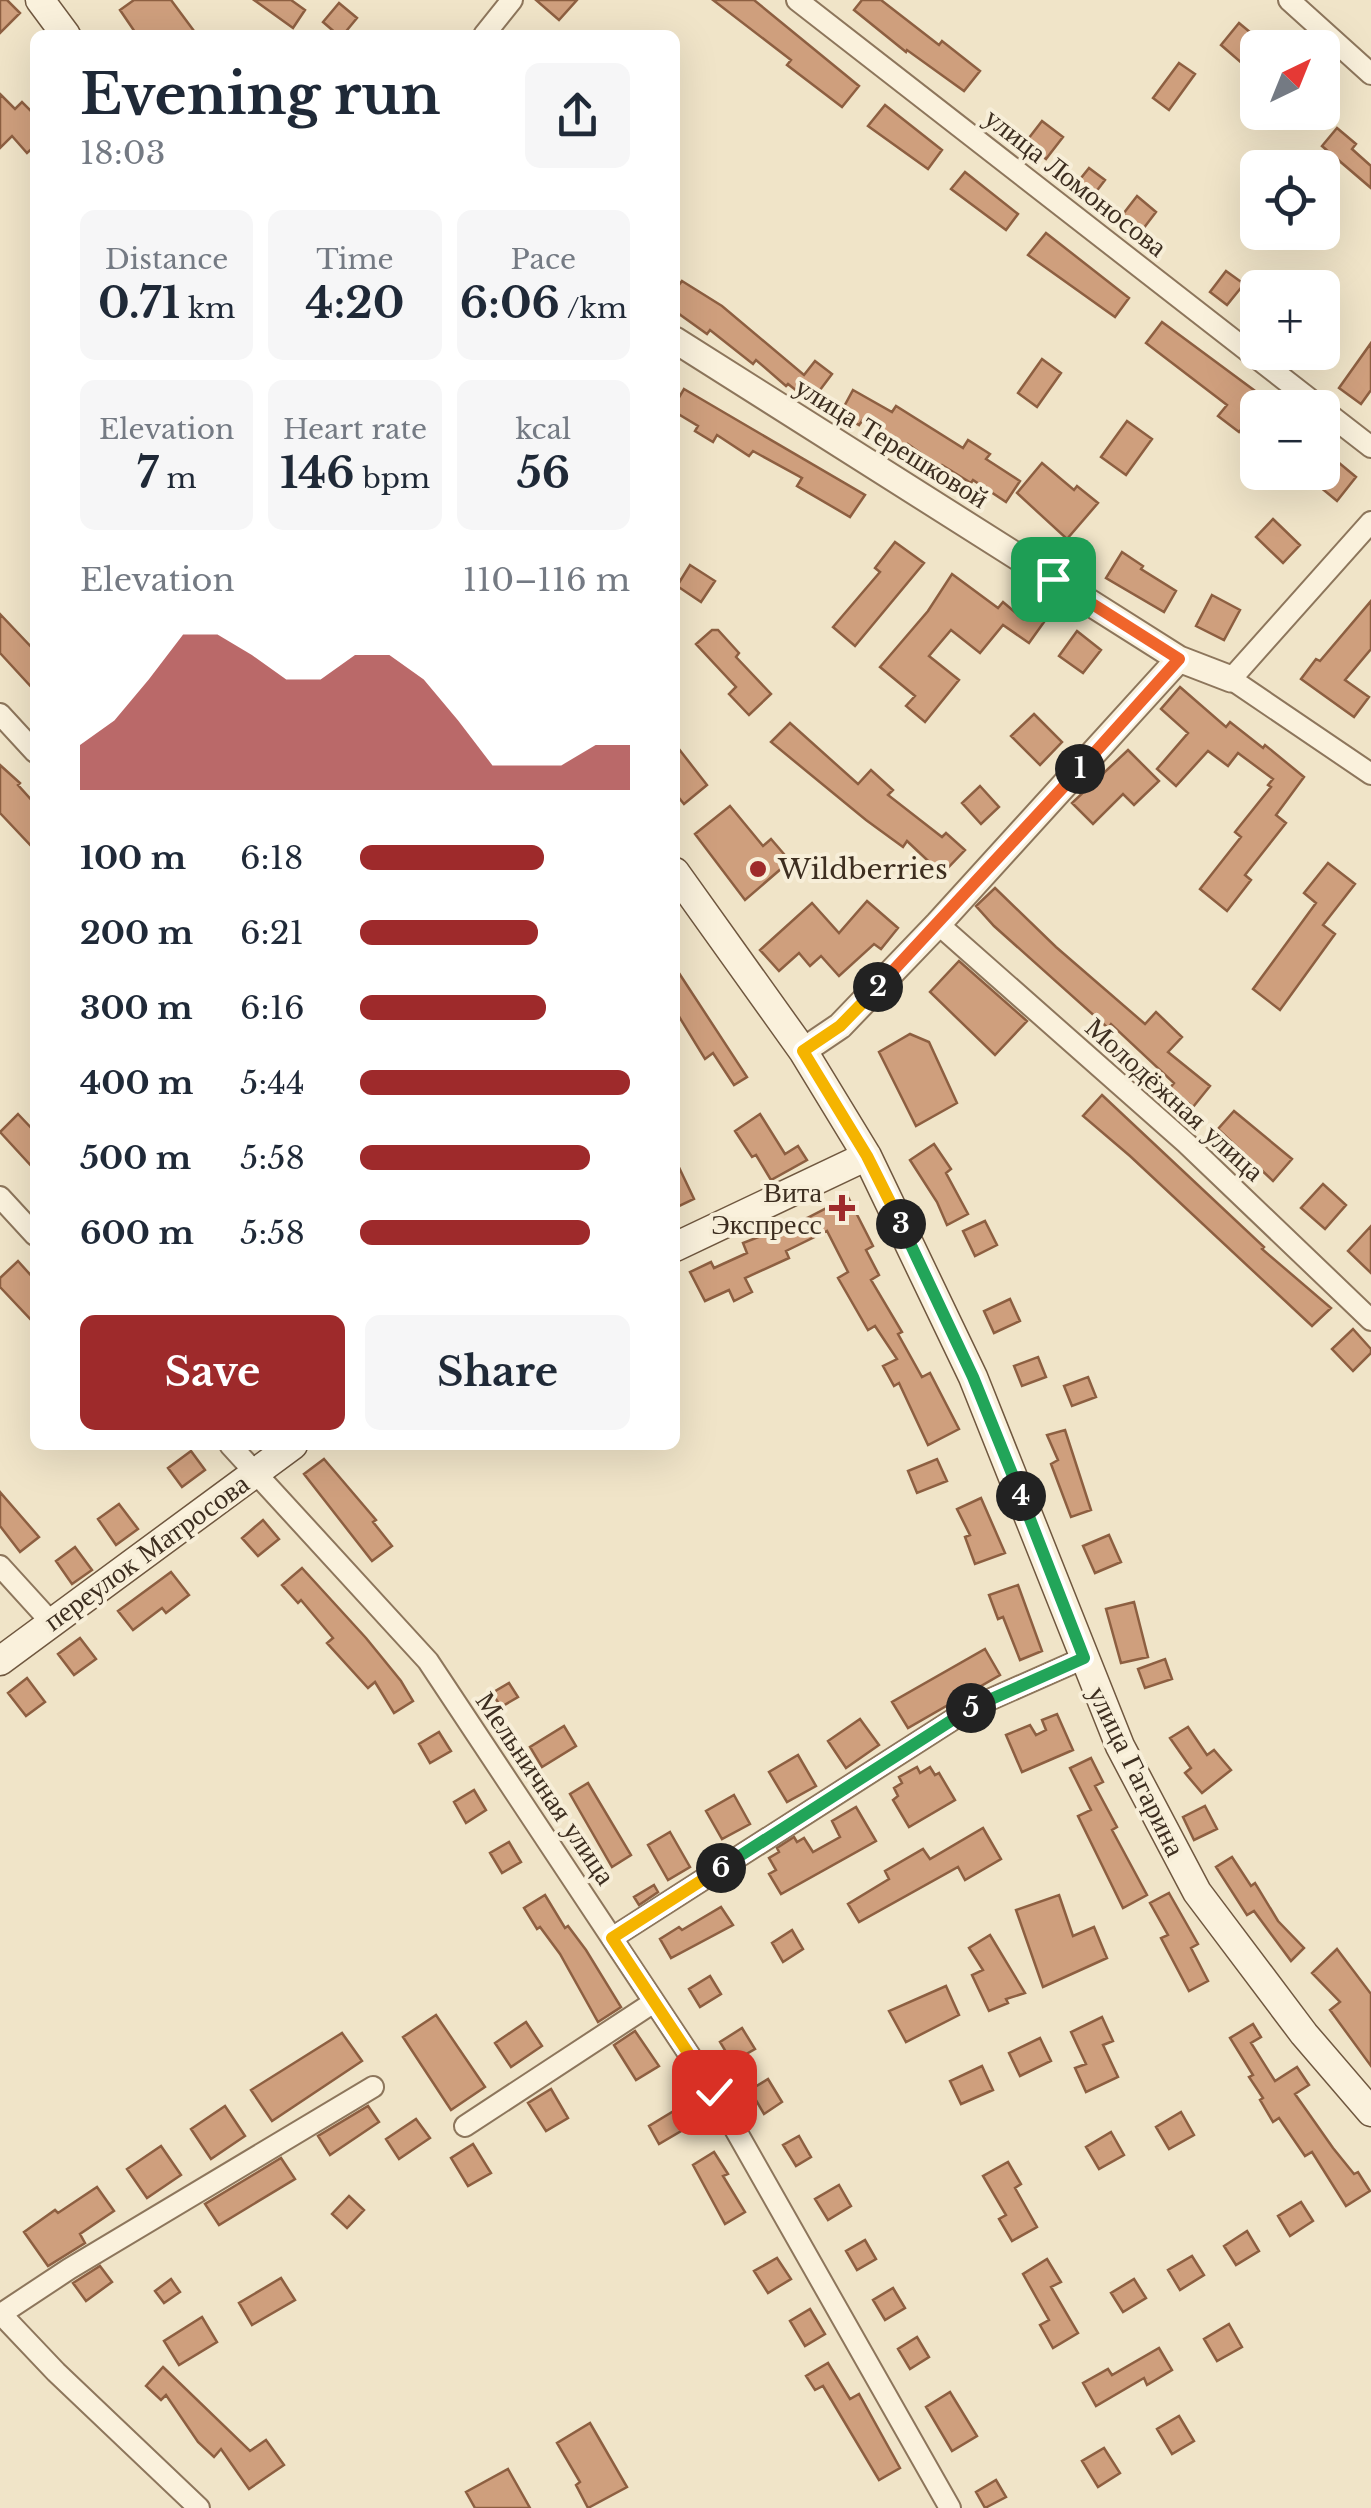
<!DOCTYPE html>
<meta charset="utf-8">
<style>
:root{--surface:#fff;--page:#f6f6f7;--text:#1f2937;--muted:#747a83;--accent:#9e2a2b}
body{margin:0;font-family:"Libre Baskerville",serif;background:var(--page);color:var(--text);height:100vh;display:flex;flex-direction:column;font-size:38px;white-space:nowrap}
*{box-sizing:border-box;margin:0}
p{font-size:32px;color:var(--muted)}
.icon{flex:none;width:55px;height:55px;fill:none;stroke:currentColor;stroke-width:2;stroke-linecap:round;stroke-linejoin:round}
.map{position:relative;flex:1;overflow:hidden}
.details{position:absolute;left:30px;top:30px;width:650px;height:1420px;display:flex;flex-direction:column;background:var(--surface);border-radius:15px;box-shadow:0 10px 40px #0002}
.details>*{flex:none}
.needle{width:65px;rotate:43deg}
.buttons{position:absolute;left:1240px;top:30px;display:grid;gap:20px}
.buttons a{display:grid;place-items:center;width:100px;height:100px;border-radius:15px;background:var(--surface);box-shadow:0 10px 40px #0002;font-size:50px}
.pin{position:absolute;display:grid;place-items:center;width:85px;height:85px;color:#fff;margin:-42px;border-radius:20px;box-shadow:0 5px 15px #0006}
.km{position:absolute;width:50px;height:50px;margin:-25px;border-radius:50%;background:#222;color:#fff;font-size:28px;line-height:50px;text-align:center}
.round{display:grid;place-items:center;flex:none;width:105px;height:105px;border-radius:15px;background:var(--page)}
.headline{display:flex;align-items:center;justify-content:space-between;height:170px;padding:0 50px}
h1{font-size:55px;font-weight:700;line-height:75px}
.figures{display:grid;grid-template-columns:repeat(3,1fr);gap:15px;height:170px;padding:10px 50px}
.figures div{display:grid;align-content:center;border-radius:15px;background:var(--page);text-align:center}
.figures b{font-size:42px;font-weight:700}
.figures small{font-size:28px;font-weight:400}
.figures p{font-size:28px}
.chart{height:280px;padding:20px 50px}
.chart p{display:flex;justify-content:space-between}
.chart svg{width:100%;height:180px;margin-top:10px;fill:var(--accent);opacity:.7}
.action{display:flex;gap:20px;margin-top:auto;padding:20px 50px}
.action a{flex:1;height:115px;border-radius:15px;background:var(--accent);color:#fff;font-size:40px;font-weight:700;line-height:115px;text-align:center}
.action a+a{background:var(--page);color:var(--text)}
ul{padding:0 50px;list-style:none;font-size:32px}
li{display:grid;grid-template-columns:160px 120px 1fr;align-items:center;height:75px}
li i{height:25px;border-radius:12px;background:var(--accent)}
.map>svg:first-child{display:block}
.building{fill:#cf9f7d;stroke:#8d5f41;stroke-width:2.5}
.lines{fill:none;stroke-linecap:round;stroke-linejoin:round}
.minor-casing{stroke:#8d765c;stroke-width:24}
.tertiary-casing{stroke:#8d765c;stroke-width:29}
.secondary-casing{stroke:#6f573f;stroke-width:31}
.minor{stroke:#faf1dc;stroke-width:20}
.tertiary{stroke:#faf1dc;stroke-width:25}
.secondary{stroke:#faf1dc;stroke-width:28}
.split-1-casing{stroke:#fff;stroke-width:20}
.split-2-casing{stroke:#fff;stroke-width:20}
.split-3-casing{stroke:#fff;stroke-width:20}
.split-4-casing{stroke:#fff;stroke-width:20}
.split-5-casing{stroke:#fff;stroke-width:20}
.split-6-casing{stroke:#fff;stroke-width:20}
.split-7-casing{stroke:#fff;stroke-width:20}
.split-1{stroke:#f0652b;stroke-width:12}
.split-2{stroke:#f0652b;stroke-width:12}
.split-3{stroke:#f5b400;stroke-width:12}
.split-4{stroke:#22a559;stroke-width:12}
.split-5{stroke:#22a559;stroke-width:12}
.split-6{stroke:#22a559;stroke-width:12}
.split-7{stroke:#f5b400;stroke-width:12}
.poi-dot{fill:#9e2a2b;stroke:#f7eed8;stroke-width:4}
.labels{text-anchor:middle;stroke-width:8;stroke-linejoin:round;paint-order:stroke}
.street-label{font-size:28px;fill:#3d2e20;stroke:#f7eed8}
.poi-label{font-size:28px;fill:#3d2e20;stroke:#f7eed8;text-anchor:start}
</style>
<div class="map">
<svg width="1371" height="2508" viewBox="0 0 1371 2508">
<rect width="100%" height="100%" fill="#f0e4c8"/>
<path class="building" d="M0 0H7L20 13 0 33Z
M134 0H171L197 35H137L120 10Z
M254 0H291L305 10 293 28Z
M536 0H577L559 20Z
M713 0H754L859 86 842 107 787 65 791 60Z
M862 0H881L939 45 942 41 980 71 964 91 907 50 906 52 854 10Z
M339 3 357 18 343 35H338L323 22Z
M1239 23 1263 43 1244 65 1221 45Z
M1179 63 1195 74 1169 110 1153 98Z
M0 94 15 109 22 102 35 115V146L27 153 12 136 0 148Z
M885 105 942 150 928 169 868 126Z
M1042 121 1063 137 1046 159 1025 143Z
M1337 128 1356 144 1352 149 1371 166V188L1322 146Z
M1089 168 1105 180 1089 201 1073 188Z
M965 172 1018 214 1006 230 951 189Z
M1137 196 1156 212 1140 233 1120 218Z
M1046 233 1129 298 1115 317 1028 255Z
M1226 271 1244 284 1227 305 1210 292Z
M682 281 722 306 804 375 815 361 832 374 811 402 788 384 786 386 756 360 753 364 710 330 707 334 675 311V290Z
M1162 322 1266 399 1239 432 1218 416 1227 405 1146 343Z
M1371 343V390L1361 404 1339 388Z
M1042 359 1061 373 1037 407 1018 393Z
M684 389 865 495 850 517 797 486 802 478 753 451 749 456 717 435 713 442 695 431 698 426 675 412V404Z
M853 390 892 412 896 406 963 448 968 440 990 454 986 459 1020 481 1006 502 973 480 971 483 942 465 940 467 908 444 906 448 862 421 859 425 840 414Z
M1127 421 1152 439 1126 475 1101 457Z
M1338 462 1356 477 1337 501 1319 486Z
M1042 463 1074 490 1077 486 1098 503 1067 539 1017 493Z
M1273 519 1300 545 1283 563 1256 537Z
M895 542 924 563 855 646 833 627 880 572 875 568Z
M1122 552 1143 566 1141 569 1176 591 1164 612 1106 578Z
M690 565 715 581 701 602 677 586Z
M952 574 998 608 1003 602 1023 619 1029 611 1044 622 1029 643 1003 625 980 653 951 630 929 656 959 680 925 722 906 706 915 696 880 667 928 611Z
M1212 595 1240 610 1224 640 1196 626Z
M1371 601V649L1345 680 1369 697 1354 717 1301 679 1316 659 1320 661Z
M0 614 35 651V691L0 653Z
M712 630H718L739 653 736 657 771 694 749 715 729 694 736 687 696 644Z
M1077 631 1101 650 1083 673 1059 656Z
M1180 687 1226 727 1230 722 1263 748 1265 745 1304 777 1276 815 1286 823 1245 875 1251 880 1227 911 1200 889 1241 837 1235 832 1271 787 1268 785 1273 779 1238 753 1228 766 1208 751 1176 786 1157 769 1188 733 1161 709Z
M1034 714 1062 742 1040 765 1011 736Z
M790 723 858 784 871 770 893 790 888 795 942 837 946 833 965 850 942 874 907 841 903 847 866 820 771 742Z
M675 744 707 785 684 804 675 793Z
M1128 750 1159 781 1134 805 1123 794 1093 824 1072 803Z
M0 765 20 783 18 785 35 804V850L0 813Z
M980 786 999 807 981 824 962 803Z
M730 806 763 846 771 839 790 861 745 900 695 834Z
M1328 863 1355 884 1323 925 1335 934 1280 1010 1253 989 1316 903 1304 893Z
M995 888 1056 947 1145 1024 1156 1012 1182 1037 1168 1052 1210 1086 1193 1107 1170 1088 1174 1083 1111 1024 1108 1028 994 926 976 906Z
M867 901 898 928 881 949 874 944 839 976 821 956 810 966 799 953 779 971 760 950 812 903 839 933Z
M959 961 1027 1021 995 1055 930 992Z
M675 967 747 1077 734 1085 713 1053 705 1059 675 1010Z
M910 1034 929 1042 957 1103 916 1126 879 1052Z
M1102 1095 1264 1247 1262 1249 1331 1308 1312 1326 1130 1156 1083 1116Z
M1234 1111 1292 1159 1273 1181 1218 1129Z
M18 1114 35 1132V1170L0 1132Z
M760 1114 785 1154 798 1146 807 1160 771 1180 756 1155 752 1157 735 1131Z
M934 1144 951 1169 946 1173 968 1214 947 1225 937 1202 910 1160Z
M675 1159 694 1199 675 1208Z
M1323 1184 1346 1205 1325 1229 1301 1208Z
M848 1197 873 1246 866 1250 879 1275 871 1280 902 1332 898 1334 922 1377 930 1373 959 1429 928 1445 899 1383 894 1386 883 1366 897 1359 875 1326 868 1330 838 1278 848 1272 827 1231 786 1251 789 1258 745 1278 752 1292 734 1301 729 1290 705 1301 690 1272 711 1262 714 1268 747 1253 743 1243 807 1218Z
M985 1221 997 1245 975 1256 963 1231Z
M1371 1226V1273L1348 1251Z
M18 1261 35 1280V1324L0 1287V1278Z
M1010 1299 1020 1321 994 1333 984 1311Z
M1353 1329 1371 1349V1353L1353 1371 1332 1349Z
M1038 1357 1046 1377 1022 1386 1014 1366Z
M1088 1377 1096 1397 1072 1406 1064 1386Z
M1065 1430 1091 1510 1071 1517 1051 1464 1058 1460 1047 1435Z
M191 1451 205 1470 182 1487 168 1468Z
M324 1459 376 1520 373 1522 392 1546 372 1561 304 1474Z
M937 1459 947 1481 917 1493 908 1471Z
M0 1492 39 1537 20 1552 0 1526Z
M981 1498 1005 1553 975 1564 965 1537 970 1535 957 1509Z
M119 1504 138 1529 116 1545 98 1519Z
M263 1520 279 1539 258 1556 242 1538Z
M1109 1535 1121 1562 1095 1573 1083 1546Z
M75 1547 92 1570 72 1584 56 1561Z
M302 1568 366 1638 401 1681 413 1701 394 1713 375 1682 368 1688 327 1643 333 1638 301 1600 298 1603 282 1585Z
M171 1572 189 1595 166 1613 162 1608 133 1630 118 1611Z
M1018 1585 1042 1651 1020 1660 1003 1617 998 1619 989 1595Z
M1134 1602 1148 1657 1121 1663 1106 1609Z
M80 1638 96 1659 74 1675 58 1654Z
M985 1649 1000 1675 908 1728 892 1702Z
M1165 1659 1172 1679 1145 1688 1138 1669Z
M27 1678 45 1702 26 1716 8 1693Z
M509 1683 518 1697 501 1707 492 1693Z
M1057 1714 1073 1750 1022 1772 1006 1735 1030 1725 1036 1735 1046 1730 1042 1720Z
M860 1719 879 1745 846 1768 828 1741Z
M564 1726 576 1746 542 1767 530 1747Z
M1188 1727 1207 1755 1214 1750 1231 1770 1202 1793 1185 1773 1191 1768 1170 1738Z
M439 1732 451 1751 430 1763 419 1744Z
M798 1755 816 1786 787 1802 769 1772Z
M1091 1758 1103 1782 1095 1786 1117 1827 1112 1830 1147 1895 1123 1908 1078 1816 1091 1810 1070 1768Z
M917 1767 920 1773 930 1767 935 1775 939 1773 955 1800 909 1827 893 1800 898 1796 894 1788 902 1783 899 1777Z
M588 1783 631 1855 612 1867 570 1794Z
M474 1790 486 1810 466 1823 454 1802Z
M734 1795 750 1824 722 1839 706 1811Z
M1205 1806 1217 1829 1194 1840 1183 1817Z
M856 1807 876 1841 781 1894 769 1874 776 1870 769 1858 779 1852 777 1848 794 1837 797 1842 804 1838 813 1852 840 1837 832 1821Z
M983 1828 1001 1859 965 1880 958 1867 859 1922 848 1904 889 1879 885 1871 923 1849 930 1859Z
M670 1832 690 1867 668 1880 648 1845Z
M509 1842 521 1862 502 1873 490 1853Z
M1232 1857 1251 1886 1255 1883 1278 1921 1304 1948 1291 1961 1254 1911 1247 1915 1216 1867Z
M654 1885 658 1892 639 1905 634 1897Z
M1169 1893 1198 1944 1191 1948 1208 1981 1189 1991 1161 1938 1168 1935 1150 1903Z
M545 1895 565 1928 568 1926 586 1950 621 2007 598 2022 560 1954 540 1927 537 1929 524 1908Z
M1059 1895 1073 1936 1094 1927 1107 1958 1043 1987 1016 1910Z
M721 1907 733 1925 671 1958 660 1939 679 1927 682 1930Z
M792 1930 803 1949 783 1962 772 1943Z
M990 1935 1025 1993 1006 1999 1008 2003 989 2011 972 1975 983 1970 969 1948Z
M1337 1949 1371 1994V2066L1330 2010 1340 2002 1312 1973Z
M710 1976 721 1994 700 2007 689 1989Z
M946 1986 959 2015 906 2042 889 2011Z
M436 2015 485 2087 451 2110 403 2037Z
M1102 2017 1113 2041 1103 2045 1118 2077 1086 2092 1075 2068 1086 2064 1071 2032Z
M526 2022 542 2046 511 2067 495 2043Z
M1253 2024 1261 2037 1251 2043 1275 2081 1297 2067 1309 2085 1295 2094 1333 2148 1354 2174 1358 2172 1370 2191 1346 2206 1312 2152 1305 2156 1279 2118 1273 2122 1260 2100 1263 2098 1249 2077 1253 2075 1230 2038Z
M742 2028 755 2049 732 2062 720 2042Z
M635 2031 659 2066 636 2080 614 2045Z
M342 2033 362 2061 272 2121 251 2090Z
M1040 2038 1051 2061 1020 2076 1009 2053Z
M982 2066 993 2090 961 2104 950 2081Z
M768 2079 782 2102 764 2114 750 2090Z
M551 2089 568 2118 546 2131 528 2103Z
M225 2106 245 2136 211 2159 191 2129Z
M368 2106 379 2122 330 2155 318 2136Z
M682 2106 693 2124 659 2144 649 2126Z
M1181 2112 1194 2135 1169 2149 1156 2127Z
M416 2119 430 2138 399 2159 386 2139Z
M1111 2132 1124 2155 1099 2169 1086 2147Z
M799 2136 811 2157 796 2166 783 2145Z
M473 2144 491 2173 468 2186 451 2158Z
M161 2146 181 2175 147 2198 127 2169Z
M714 2152 728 2174 723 2176 745 2212 725 2224 693 2165Z
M281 2158 295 2179 219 2225 205 2204Z
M1008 2162 1021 2184 1015 2188 1037 2227 1012 2241 999 2219 1006 2215 983 2176Z
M839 2185 851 2206 828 2220 815 2199Z
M97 2187 114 2211 80 2234 85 2243 48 2266 24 2232 55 2210 58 2213Z
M349 2196 364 2210 347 2228 332 2214Z
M1301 2202 1313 2221 1290 2236 1278 2216Z
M1247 2231 1259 2251 1236 2265 1224 2246Z
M865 2240 876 2259 857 2270 846 2251Z
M1192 2256 1204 2275 1180 2290 1168 2270Z
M777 2258 791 2279 768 2293 754 2271Z
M1047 2259 1061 2282 1051 2287 1078 2333 1053 2348 1040 2325 1049 2320 1023 2274Z
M100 2266 112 2282 86 2301 73 2283Z
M281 2278 295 2300 252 2325 239 2303Z
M171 2279 180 2292 164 2303 155 2291Z
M1134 2279 1146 2298 1123 2312 1111 2293Z
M893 2288 905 2308 885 2320 873 2300Z
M810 2309 825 2334 805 2346 790 2321Z
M202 2317 217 2342 179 2365 164 2341Z
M1229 2324 1242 2347 1217 2361 1204 2339Z
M917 2337 929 2357 910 2369 898 2349Z
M1159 2348 1172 2370 1147 2385 1144 2378 1096 2406 1083 2383 1108 2369 1112 2375Z
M828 2363 850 2399 859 2394 900 2468 879 2480 823 2386 815 2390 806 2376Z
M163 2367 250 2451 266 2440 284 2465 249 2489 221 2449 214 2457 198 2442 166 2395 161 2400 146 2386Z
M950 2392 977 2436 952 2451 926 2407Z
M1179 2416 1194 2441 1172 2454 1157 2429Z
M590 2423 627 2487 588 2508 576 2485 580 2482 557 2443Z
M1104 2448 1120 2473 1098 2487 1082 2461Z
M508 2469 530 2508H475L466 2492Z
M996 2480 1006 2497 985 2508 976 2492Z"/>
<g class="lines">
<g class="minor-casing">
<path id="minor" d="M797 0 1321 408
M1289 0 1371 74
M484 35 512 0
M1322 409 1371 447
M1371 522 1231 679 1371 774
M0 714 35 752
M938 924 1186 1143 1371 1320
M0 1197 35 1235
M230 1445 428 1661 714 2092 950 2508
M0 1566 51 1622
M612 1938 971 1708 1084 1658
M465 2126 654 2002
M0 2313 56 2372 199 2508
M1 2314 69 2269 373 2087"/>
</g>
<g class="tertiary-casing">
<path id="tertiary" d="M675 340 1179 659
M803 1051 840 1026 938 924 1179 659 1231 679"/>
</g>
<g class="secondary-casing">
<path id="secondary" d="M40 0 66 35
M675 872 803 1051 867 1156 973 1377 1120 1746 1197 1892 1304 2034 1371 2112
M675 1247 867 1156
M0 1661 293 1445"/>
</g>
<use href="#minor" class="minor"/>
<use href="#tertiary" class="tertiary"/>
<use href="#secondary" class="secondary"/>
</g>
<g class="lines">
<g class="split-1-casing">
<path id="split-1" d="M1053 579 1179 659 1080 769"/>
</g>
<g class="split-2-casing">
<path id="split-2" d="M878 987 1080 769"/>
</g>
<g class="split-3-casing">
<path id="split-3" d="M878 987 840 1026 803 1051 867 1156 901 1224"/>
</g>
<g class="split-4-casing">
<path id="split-4" d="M901 1224 973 1377 1021 1496"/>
</g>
<g class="split-5-casing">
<path id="split-5" d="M971 1708 1084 1658 1021 1496"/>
</g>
<g class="split-6-casing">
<path id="split-6" d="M721 1868 971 1708"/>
</g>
<g class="split-7-casing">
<path id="split-7" d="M714 2092 612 1938 721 1868"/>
</g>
<use href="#split-1" class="split-1"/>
<use href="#split-2" class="split-2"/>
<use href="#split-3" class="split-3"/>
<use href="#split-4" class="split-4"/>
<use href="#split-5" class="split-5"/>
<use href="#split-6" class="split-6"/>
<use href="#split-7" class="split-7"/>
</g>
<g class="poi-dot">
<circle cx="758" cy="869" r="10"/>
<path d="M837 1193h10v10h10v10h-10v10h-10v-10h-10v-10h10z"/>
</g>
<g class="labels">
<g class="street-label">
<text transform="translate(1076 182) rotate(38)" y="10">улица Ломоносова</text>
<text transform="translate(892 442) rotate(32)" y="10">улица Терешковой</text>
<text transform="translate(1175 1099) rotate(42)" y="10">Молодёжная улица</text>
<text transform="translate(146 1552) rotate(-36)" y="10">переулок Матросова</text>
<text transform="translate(1137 1771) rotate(64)" y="10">улица Гагарина</text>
<text transform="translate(546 1788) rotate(56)" y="10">Мельничная улица</text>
</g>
<g class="poi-label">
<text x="778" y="879">Wildberries</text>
<text x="822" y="1202" text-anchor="end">Вита<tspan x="822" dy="32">Экспресс</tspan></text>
</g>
</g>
</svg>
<div class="buttons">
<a><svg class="needle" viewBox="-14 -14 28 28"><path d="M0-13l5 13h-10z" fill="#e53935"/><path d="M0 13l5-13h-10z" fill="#747a83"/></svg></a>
<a><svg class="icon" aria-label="locate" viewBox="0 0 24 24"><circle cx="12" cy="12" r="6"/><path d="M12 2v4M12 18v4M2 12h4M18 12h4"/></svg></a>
<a>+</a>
<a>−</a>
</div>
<div class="pin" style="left:1053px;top:579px;background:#1e9e55"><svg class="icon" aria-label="arrive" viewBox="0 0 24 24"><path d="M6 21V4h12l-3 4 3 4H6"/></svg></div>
<div class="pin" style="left:714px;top:2092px;background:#d93025"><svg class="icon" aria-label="check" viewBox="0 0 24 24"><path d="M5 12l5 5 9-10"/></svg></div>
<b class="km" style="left:1080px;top:769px">1</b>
<b class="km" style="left:878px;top:987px">2</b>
<b class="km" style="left:901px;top:1224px">3</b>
<b class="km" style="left:1021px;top:1496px">4</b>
<b class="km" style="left:971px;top:1708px">5</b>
<b class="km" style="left:721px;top:1868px">6</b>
<section class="details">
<div class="headline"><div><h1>Evening run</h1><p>18:03</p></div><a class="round"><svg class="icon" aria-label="share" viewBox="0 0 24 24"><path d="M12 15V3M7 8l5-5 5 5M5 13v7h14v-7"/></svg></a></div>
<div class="figures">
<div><p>Distance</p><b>0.71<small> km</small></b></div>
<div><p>Time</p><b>4:20</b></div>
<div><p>Pace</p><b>6:06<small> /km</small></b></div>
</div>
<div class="figures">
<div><p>Elevation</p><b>7<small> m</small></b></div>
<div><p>Heart rate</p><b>146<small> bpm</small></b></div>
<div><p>kcal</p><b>56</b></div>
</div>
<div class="chart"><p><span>Elevation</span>110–116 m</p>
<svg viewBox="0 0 160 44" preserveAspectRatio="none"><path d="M0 44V33L10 27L20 17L30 6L40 6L50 11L60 17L70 17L80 11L90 11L100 17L110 27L120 38L130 38L140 38L150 33L160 33V44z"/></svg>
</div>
<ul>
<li><b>100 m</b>6:18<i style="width:68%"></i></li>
<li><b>200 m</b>6:21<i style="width:66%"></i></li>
<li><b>300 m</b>6:16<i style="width:69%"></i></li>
<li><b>400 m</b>5:44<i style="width:100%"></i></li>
<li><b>500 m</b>5:58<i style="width:85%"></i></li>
<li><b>600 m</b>5:58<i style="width:85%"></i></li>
</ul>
<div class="action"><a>Save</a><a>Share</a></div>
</section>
</div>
